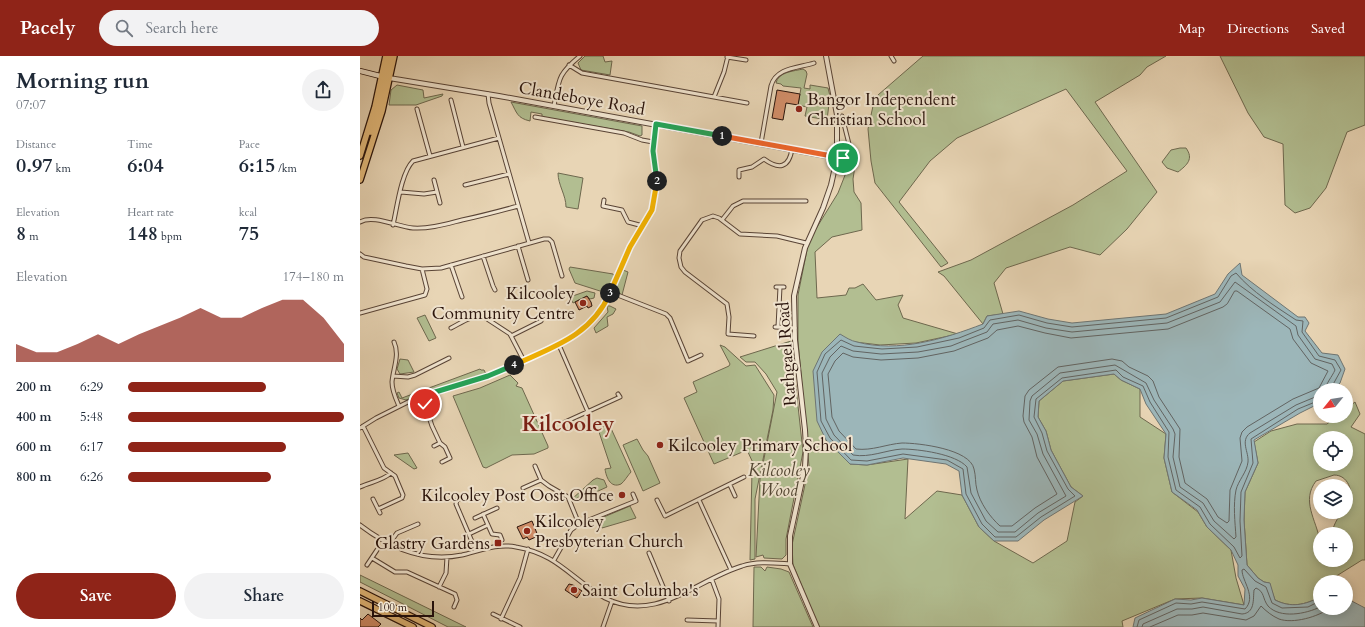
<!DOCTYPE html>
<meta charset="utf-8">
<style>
:root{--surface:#fff;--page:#f2f2f3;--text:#1f2937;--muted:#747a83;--accent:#8f2418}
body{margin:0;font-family:Cardo,serif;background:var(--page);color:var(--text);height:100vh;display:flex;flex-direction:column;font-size:15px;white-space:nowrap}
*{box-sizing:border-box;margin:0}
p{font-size:13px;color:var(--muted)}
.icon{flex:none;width:22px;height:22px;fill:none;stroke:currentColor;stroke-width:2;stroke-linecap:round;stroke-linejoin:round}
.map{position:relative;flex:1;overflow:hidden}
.sheet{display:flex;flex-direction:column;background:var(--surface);width:360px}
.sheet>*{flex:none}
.needle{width:26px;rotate:240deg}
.buttons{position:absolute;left:953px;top:327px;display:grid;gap:8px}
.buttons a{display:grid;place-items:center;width:40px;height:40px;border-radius:50%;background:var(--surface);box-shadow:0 2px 10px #0003;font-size:20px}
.scale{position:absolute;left:12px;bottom:10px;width:62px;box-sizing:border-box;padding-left:4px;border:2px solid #29130b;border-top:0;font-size:11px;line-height:14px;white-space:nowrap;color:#29130b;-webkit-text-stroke:3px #f0e4cf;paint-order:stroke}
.pin{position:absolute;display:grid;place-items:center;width:34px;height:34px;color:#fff;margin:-17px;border:2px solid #fff;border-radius:50%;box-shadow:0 1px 4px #0007}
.km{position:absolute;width:20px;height:20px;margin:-10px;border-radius:50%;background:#222;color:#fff;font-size:11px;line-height:20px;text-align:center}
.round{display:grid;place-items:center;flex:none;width:42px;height:42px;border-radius:21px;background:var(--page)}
.head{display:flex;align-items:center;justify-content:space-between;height:68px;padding:0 16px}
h1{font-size:22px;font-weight:700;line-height:30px}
.metrics{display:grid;grid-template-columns:repeat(3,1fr);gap:6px;height:68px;padding:4px 16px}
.metrics div{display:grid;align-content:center}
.metrics b{font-size:20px;font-weight:700}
.metrics small{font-size:11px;font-weight:400}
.metrics p{font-size:11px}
.chart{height:112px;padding:8px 16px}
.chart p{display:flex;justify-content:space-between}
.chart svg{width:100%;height:72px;margin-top:4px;fill:var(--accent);opacity:.7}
.primary-button{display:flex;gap:8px;margin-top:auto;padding:8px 16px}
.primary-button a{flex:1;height:46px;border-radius:24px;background:var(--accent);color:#fff;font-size:16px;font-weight:700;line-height:46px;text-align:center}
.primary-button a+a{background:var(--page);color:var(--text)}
ul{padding:0 16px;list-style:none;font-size:13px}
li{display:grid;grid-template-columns:64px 48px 1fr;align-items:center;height:30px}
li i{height:10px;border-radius:5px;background:var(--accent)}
header{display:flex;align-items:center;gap:24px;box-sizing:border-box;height:56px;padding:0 20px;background:var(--accent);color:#fff}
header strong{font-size:19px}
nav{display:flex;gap:22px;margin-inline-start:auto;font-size:14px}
.search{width:280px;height:36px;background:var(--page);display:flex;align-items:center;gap:10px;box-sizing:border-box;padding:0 14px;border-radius:22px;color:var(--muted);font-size:15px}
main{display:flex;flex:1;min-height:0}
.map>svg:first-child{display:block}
.green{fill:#b2be91;stroke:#6e684e;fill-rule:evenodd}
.water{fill:#9cb6b9;stroke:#6e7573}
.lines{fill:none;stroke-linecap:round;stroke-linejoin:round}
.shore{stroke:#626462;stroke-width:1}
.building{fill:#d28e69;stroke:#29130b}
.minor-casing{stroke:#594436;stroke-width:5}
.tertiary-casing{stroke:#594436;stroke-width:6}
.secondary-casing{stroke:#29130b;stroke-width:6}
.trunk-casing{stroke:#29130b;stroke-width:8}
.minor{stroke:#f0e4cf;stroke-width:3}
.tertiary{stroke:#f0e4cf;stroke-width:4}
.secondary{stroke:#f0e4cf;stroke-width:4.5}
.trunk{stroke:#e4ba7a;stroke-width:5.5}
.split-1-casing{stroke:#fff;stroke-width:8}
.split-2-casing{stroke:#fff;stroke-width:8}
.split-3-casing{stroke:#fff;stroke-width:8}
.split-4-casing{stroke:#fff;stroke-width:8}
.split-5-casing{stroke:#fff;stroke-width:8}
.split-1{stroke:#f0652b;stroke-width:5}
.split-2{stroke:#22a559;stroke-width:5}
.split-3{stroke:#f5b400;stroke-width:5}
.split-4{stroke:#f5b400;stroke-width:5}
.split-5{stroke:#22a559;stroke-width:5}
.poi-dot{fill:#8f2418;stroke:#f0e4cf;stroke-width:1.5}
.labels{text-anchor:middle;stroke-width:4;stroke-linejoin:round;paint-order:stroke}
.street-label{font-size:17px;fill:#29130b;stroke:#f0e4cf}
.poi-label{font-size:17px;fill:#29130b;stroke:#f0e4cf;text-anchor:start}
.park-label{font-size:17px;font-style:italic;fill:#524633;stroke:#f0e4cf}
.district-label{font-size:21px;font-weight:bold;fill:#7a1f14;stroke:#f0e4cf}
</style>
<header>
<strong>Pacely</strong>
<div class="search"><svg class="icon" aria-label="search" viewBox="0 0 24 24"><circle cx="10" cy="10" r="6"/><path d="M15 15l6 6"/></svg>Search here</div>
<nav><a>Map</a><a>Directions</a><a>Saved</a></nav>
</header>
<main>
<section class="sheet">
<div class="head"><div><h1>Morning run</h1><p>07:07</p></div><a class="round"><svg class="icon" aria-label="share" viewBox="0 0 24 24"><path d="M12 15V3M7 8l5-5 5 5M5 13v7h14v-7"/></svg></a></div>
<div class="metrics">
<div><p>Distance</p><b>0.97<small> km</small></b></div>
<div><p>Time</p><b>6:04</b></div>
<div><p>Pace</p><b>6:15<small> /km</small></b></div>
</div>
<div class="metrics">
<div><p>Elevation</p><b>8<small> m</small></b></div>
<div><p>Heart rate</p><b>148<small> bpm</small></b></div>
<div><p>kcal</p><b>75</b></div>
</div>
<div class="chart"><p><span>Elevation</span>174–180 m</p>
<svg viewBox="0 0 160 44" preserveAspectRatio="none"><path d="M0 44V33L10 38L20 38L30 33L40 27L50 33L60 27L70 22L80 17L90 11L100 17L110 17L120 11L130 6L140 6L150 17L160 33V44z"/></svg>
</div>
<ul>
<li><b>200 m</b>6:29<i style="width:64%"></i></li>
<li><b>400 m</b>5:48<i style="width:100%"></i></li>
<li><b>600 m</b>6:17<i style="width:73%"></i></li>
<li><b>800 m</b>6:26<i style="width:66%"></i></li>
</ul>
<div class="primary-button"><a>Save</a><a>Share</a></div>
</section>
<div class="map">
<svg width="1005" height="571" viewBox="0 0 1005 571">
<rect width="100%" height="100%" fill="#e8d5b5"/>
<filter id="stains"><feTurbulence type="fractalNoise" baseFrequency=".005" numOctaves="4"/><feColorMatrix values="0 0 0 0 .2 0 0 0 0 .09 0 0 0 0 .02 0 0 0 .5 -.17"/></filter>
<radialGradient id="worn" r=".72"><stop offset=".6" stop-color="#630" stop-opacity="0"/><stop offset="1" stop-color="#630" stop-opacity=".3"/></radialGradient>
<path class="green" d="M225 0H243L245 6 252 5 250 19 221 14 218 7Z
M563 0H806L787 11 780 19 735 46 797 136 767 173 740 199 710 191 646 212 634 227 643 258 627 260 623 268 584 220 578 216 611 204 713 149 767 115 706 33 597 82 570 105 539 146 588 207 581 211 515 127 511 105 508 73 513 50 518 39Z
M860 0H1005V69L987 76 966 132 950 152 935 157 925 149 923 88 904 81 888 57Z
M443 13 446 15 447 18 444 32 450 33V29L468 32 470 40 467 64 445 60 447 51 438 49 441 32 423 30 421 28 416 27C418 16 434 15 443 13Z
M37 29 63 34 64 42 83 38 82 40 56 49H29L31 34Z
M151 46 282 70V79L280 80 269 76 182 61V58L171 56 170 65C157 62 157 57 151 46Z
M820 92H826C834 103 827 109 818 116L807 112 802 106 811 94Z
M489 109 495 110 493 123 494 136 501 147 502 174 472 181 455 196 457 242 486 239 489 232H495L503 228 516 244 543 239 538 249 543 262 598 278 556 287 520 289 495 286 490 408 507 409 548 403 545 463 577 435 602 439 619 471 634 485 673 507 707 485 715 446 723 440 711 431 691 394 686 375 678 361 679 345 703 325 754 318 761 324 780 333V361L806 378 804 402 812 436 838 456 847 471 871 494 876 522 884 549 842 542 815 543 762 565 763 571H459L433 509 432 489 449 410 438 285V239L449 184 478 137Z
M198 117 223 122 218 153 206 151C206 139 198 129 198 117Z
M210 211 253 218 254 220 248 235H240L215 227 209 213Z
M263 214 268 216 262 239 257 236 255 233Z
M227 235 235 237 234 242 230 243 227 240 213 247 210 241Z
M247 250H250L256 253 253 258 247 261 248 270 236 277 234 272 248 256Z
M65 259 76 282 69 285 57 262Z
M431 285 443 396 426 483V499L422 503 404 502 403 499 396 501 400 423 417 336 406 318 395 306H386L380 301Z
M360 289 365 291 386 310 395 309 414 339 413 354 395 443V503L390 504 392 415 394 409 387 394 354 408 324 342 337 336 333 326 369 310 370 308Z
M40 303 48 304 54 316 40 318 37 313Z
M120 313 121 314H124L126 318 46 344 39 342 37 337 39 336 42 342Z
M150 319 158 327 156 330 162 332 188 390V392L174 398 152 399 126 412 123 411 93 340 120 332Z
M995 346 1000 358 991 371 1005 378V504H1002L970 524V526H960V541C945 549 931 552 915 544L909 527 904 526 898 522 887 509 884 464 885 436 898 407 894 386 911 375 937 368H967L977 360H986V353ZM960 382H986V408H960ZM974 419C988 419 994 435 989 448 988 451 986 452 986 456H983C977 462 973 470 972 478H986V504H960C960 498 961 491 960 485 956 463 941 445 956 425Z
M249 368 271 416C268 419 264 426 261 428 250 433 246 420 245 413L251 412 238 373Z
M277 383 283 394 288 400 300 427 283 435 263 389Z
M48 397 57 412 54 413 34 399Z
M237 422 244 424 247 431 236 436 234 431 216 443H212L233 424Z
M270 450 276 462 242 472 239 463Z
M394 511H401L405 515 407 511 421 513 429 516 453 571H393Z
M0 519 106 571H88L0 526Z"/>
<path class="water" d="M880 207 882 219 938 261H945L949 267 945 275 962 297 978 299 985 313 980 327 973 334H960V347L940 357 894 384 898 407 885 436 884 464 887 509 898 522 904 526 910 527 915 544C931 552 945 549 960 541V552H986V542L1005 552V571H773L775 562 815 543 831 544 842 542 884 549 885 533 878 520V509L871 494 847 471 837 454 812 436 804 402 806 378 786 348 780 333 761 324 754 318 703 325 679 345 678 361 686 375 691 394 711 431 723 440 684 464 658 485H634L619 471 602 439 599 415 586 408 543 402 507 409 490 408 466 384 457 365 453 315 462 296 480 278C485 281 491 285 497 286 538 297 584 283 623 268L627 260 659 255 688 263 712 267 806 258 855 238 868 218Z"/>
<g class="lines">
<path class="shore" d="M875 235H877L930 273 933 283 951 307 968 315 959 332 933 343 887 371 882 376 880 382 882 405 870 434 869 465 867 467 858 461 847 443 825 427 819 401 820 373 799 341 793 325 788 320 769 311 762 305 752 303 698 311 669 334 665 340 663 360 664 366 672 381 677 401 697 438 675 452 652 470H640C630 461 620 447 617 434 615 427 616 420 614 413 610 393 559 387 542 387 527 388 512 395 496 393L479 375 472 361 468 318 475 305 483 297 493 301 521 304 558 302 594 295 628 282 637 274 658 270 685 277 711 282 808 273 863 251 867 248Z
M960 339 936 349 890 377C880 385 889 396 888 406 887 416 878 425 876 434 873 449 875 466 876 481L874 483 854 465 843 447 820 431 813 401 815 378 813 373 794 344 786 327 755 309 700 317 672 340 670 345 669 364 677 378 683 398 706 440 678 457 655 476H638L626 465 611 437 607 411C596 398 558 393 542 393 526 394 510 402 493 399L474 379 466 363 462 317 470 301 481 290 493 295 521 298 558 296 591 290 601 286 627 276 633 268 658 264 686 272 712 276 807 267 860 246 875 226 936 270 938 279 955 303 972 308 975 314C972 321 966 327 965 334
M960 344 938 353 891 383 893 407 881 436 880 465 882 500 880 502 874 491 850 468 840 451 816 434 808 401 809 376 790 346 783 330 763 321 756 314 702 322 676 343 674 361 682 377 687 395 708 433 715 440 681 461 656 481H635L622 468 606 438 603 413 587 404 543 398 507 405 491 404 470 382 461 365 457 316 465 298 481 284 494 290 522 293 557 291 599 282 624 272 630 264 659 259 687 267 712 271 806 262 858 241 871 220 876 217C892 236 915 250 936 264L943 265 942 276 959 300 975 304 981 314 970 334
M777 571 779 564 816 547 831 548 842 546 885 553C897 541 882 525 882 514L884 513 895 525 906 531 912 547 922 552 948 551 960 545
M782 571 783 568 817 553H832L843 551 882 558C895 557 893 544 894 534L896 532C905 536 902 542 908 550 920 563 946 558 960 551
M790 571 818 559H832L843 557 886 564 894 560 901 550C906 555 912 560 919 563 933 568 958 561 970 552"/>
</g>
<path class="building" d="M417 34 440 38 438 49 426 47 423 64 412 62Z
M227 240 231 246 232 250 228 252 227 250 219 254 215 246Z
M172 465 178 480 169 484 167 481 163 483 157 471Z
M209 528 213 529 222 535 217 542 205 534Z
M8 558 21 568 18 571H0V562L2 564Z"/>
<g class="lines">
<g class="minor-casing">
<path id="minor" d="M531 0 534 5
M367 1 386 4
M209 9 222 17 387 47
M128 38 129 47 169 187
M354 41 364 16 368 0
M91 44 103 91
M194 50C199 23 198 18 220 0
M57 53 70 100
M175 61 264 77 282 84 293 86
M401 87 411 30C416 11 439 12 454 7
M477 102H488L490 92 482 60
M379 121V114L392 111 404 103C419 114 429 112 432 93
M74 124 80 147
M105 129 149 118
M41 136 64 138 77 136
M244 144 243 150 262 154 268 166 283 170
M362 164 373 150 383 145H446
M0 166C13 158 38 171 53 172 70 173 86 168 102 164 121 160 140 155 158 150
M33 169C37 152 41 117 53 105L139 82
M158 190 168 224
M0 198 4 201 46 210 62 213 81 212 184 183H189L192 186 202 220
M123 200 133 230 135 234
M91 209 102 241
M416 231H424
M250 236 306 258 310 262 328 305 341 299
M0 257 65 239 67 233 62 213
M415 271 435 272
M418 271 420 231
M91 272C101 267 113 258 124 261L150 278 164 305
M151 280 181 265
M394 280 368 278 369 261 367 248 325 216 321 211 319 202 320 195 342 164 353 160 359 162 380 178 417 180 446 187
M34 286C40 299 33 313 32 326 32 335 36 343 39 350
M199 289 228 356
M33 320 48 321 55 319 89 302
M62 340 72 370 80 387 85 391 90 402 82 406
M205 366 260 341 258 338
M3 370 24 412 35 420 43 439 42 442 18 453
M0 372 16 362 56 342 133 318 199 289 217 278 236 261 245 248 270 191 292 154 297 133 296 115 293 95 296 68
M74 390 80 387
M175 410 181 424 189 430 208 441 219 468
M370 429 375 440
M0 431C10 426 22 425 31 417
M163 432 181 424
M113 438 97 444 96 448 116 495
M13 443 20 457
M297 444 305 460 384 421
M339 444 371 514
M123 458 132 478 140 479 142 484
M115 462 137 452
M0 469C30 492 64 507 102 499 119 495 138 487 156 491 198 498 211 523 245 542 296 568 336 524 382 510 397 505 414 507 430 508
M109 478 128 469
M29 488 37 477 58 468
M289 497 309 545
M12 502 35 516H47L95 538 97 544 94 551
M194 504 211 474 219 468 276 445 273 438
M7 509 17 494
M352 524 359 543 358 571
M79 531 86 517 87 501
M133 558 160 571
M141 563 160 522 168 493
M327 564 358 565
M243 571 252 545"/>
</g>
<g class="tertiary-casing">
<path id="tertiary" d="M29 22 139 40 477 102
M457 571 430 508V480L445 411 446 392 445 374 435 284 434 240 445 192 463 152 471 129 477 102V59L466 0"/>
</g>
<g class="secondary-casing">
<path id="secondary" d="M0 15 24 21"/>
</g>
<g class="trunk-casing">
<path id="trunk" d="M10 76 17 58 30 0
M0 100 15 51 26 0
M0 124 22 55 34 0
M0 535 72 571
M0 545 53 571"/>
</g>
<use href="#minor" class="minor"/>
<use href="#tertiary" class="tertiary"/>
<use href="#secondary" class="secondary"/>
<use href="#trunk" class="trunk"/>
</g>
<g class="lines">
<g class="split-1-casing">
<path id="split-1" d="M362 80 483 102"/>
</g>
<g class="split-2-casing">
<path id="split-2" d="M297 125 293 95 296 68 362 80"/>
</g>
<g class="split-3-casing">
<path id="split-3" d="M250 237 270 191 292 154 297 125"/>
</g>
<g class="split-4-casing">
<path id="split-4" d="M154 309C193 291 231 280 250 237"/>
</g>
<g class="split-5-casing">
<path id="split-5" d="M65 348 62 340 128 320 154 309"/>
</g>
<use href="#split-1" class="split-1"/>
<use href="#split-2" class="split-2"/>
<use href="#split-3" class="split-3"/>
<use href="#split-4" class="split-4"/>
<use href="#split-5" class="split-5"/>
</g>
<g class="poi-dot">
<circle cx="439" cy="53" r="4"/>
<circle cx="223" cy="247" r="4"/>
<circle cx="300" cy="389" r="4"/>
<circle cx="262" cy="439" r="4"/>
<circle cx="167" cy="475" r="4"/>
<rect x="134" y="483" width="8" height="8" rx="2"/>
<circle cx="214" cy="534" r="4"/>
</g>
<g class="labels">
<g class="street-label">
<text transform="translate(222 42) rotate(10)" y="6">Clandeboye Road</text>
<text transform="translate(426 298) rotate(-94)" y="6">Rathgael Road</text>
</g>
<g class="poi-label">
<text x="447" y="49">Bangor Independent<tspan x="447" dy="20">Christian School</tspan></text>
<text x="215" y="243" text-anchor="end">Kilcooley<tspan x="215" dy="20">Community Centre</tspan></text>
<text x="308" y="395">Kilcooley Primary School</text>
<text x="254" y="445" text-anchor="end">Kilcooley Post Oost Office</text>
<text x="175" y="471">Kilcooley<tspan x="175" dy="20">Presbyterian Church</tspan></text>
<text x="130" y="493" text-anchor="end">Glastry Gardens</text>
<text x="222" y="540">Saint Columba's</text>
</g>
<g class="park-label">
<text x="419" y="420">Kilcooley<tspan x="419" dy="20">Wood</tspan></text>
</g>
<g class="district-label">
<text x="208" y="375">Kilcooley</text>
</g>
</g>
<rect width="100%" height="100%" filter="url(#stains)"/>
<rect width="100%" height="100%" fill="url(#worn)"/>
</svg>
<div class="buttons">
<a><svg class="needle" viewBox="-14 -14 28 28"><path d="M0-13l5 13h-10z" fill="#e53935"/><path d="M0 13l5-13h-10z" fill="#747a83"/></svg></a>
<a><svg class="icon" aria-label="locate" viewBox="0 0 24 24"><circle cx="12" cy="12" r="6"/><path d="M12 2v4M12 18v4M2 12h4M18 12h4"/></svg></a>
<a><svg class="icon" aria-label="layers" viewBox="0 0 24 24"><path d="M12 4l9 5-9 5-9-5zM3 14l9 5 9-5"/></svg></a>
<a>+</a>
<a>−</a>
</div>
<div class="scale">100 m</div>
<div class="pin" style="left:483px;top:102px;background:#1e9e55"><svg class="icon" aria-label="arrive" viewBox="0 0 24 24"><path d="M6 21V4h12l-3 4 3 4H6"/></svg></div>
<div class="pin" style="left:65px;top:348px;background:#d93025"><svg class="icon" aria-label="check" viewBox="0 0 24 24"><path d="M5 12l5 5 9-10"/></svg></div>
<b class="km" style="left:362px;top:80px">1</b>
<b class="km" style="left:297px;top:125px">2</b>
<b class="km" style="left:250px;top:237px">3</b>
<b class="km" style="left:154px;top:309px">4</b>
</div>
</main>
